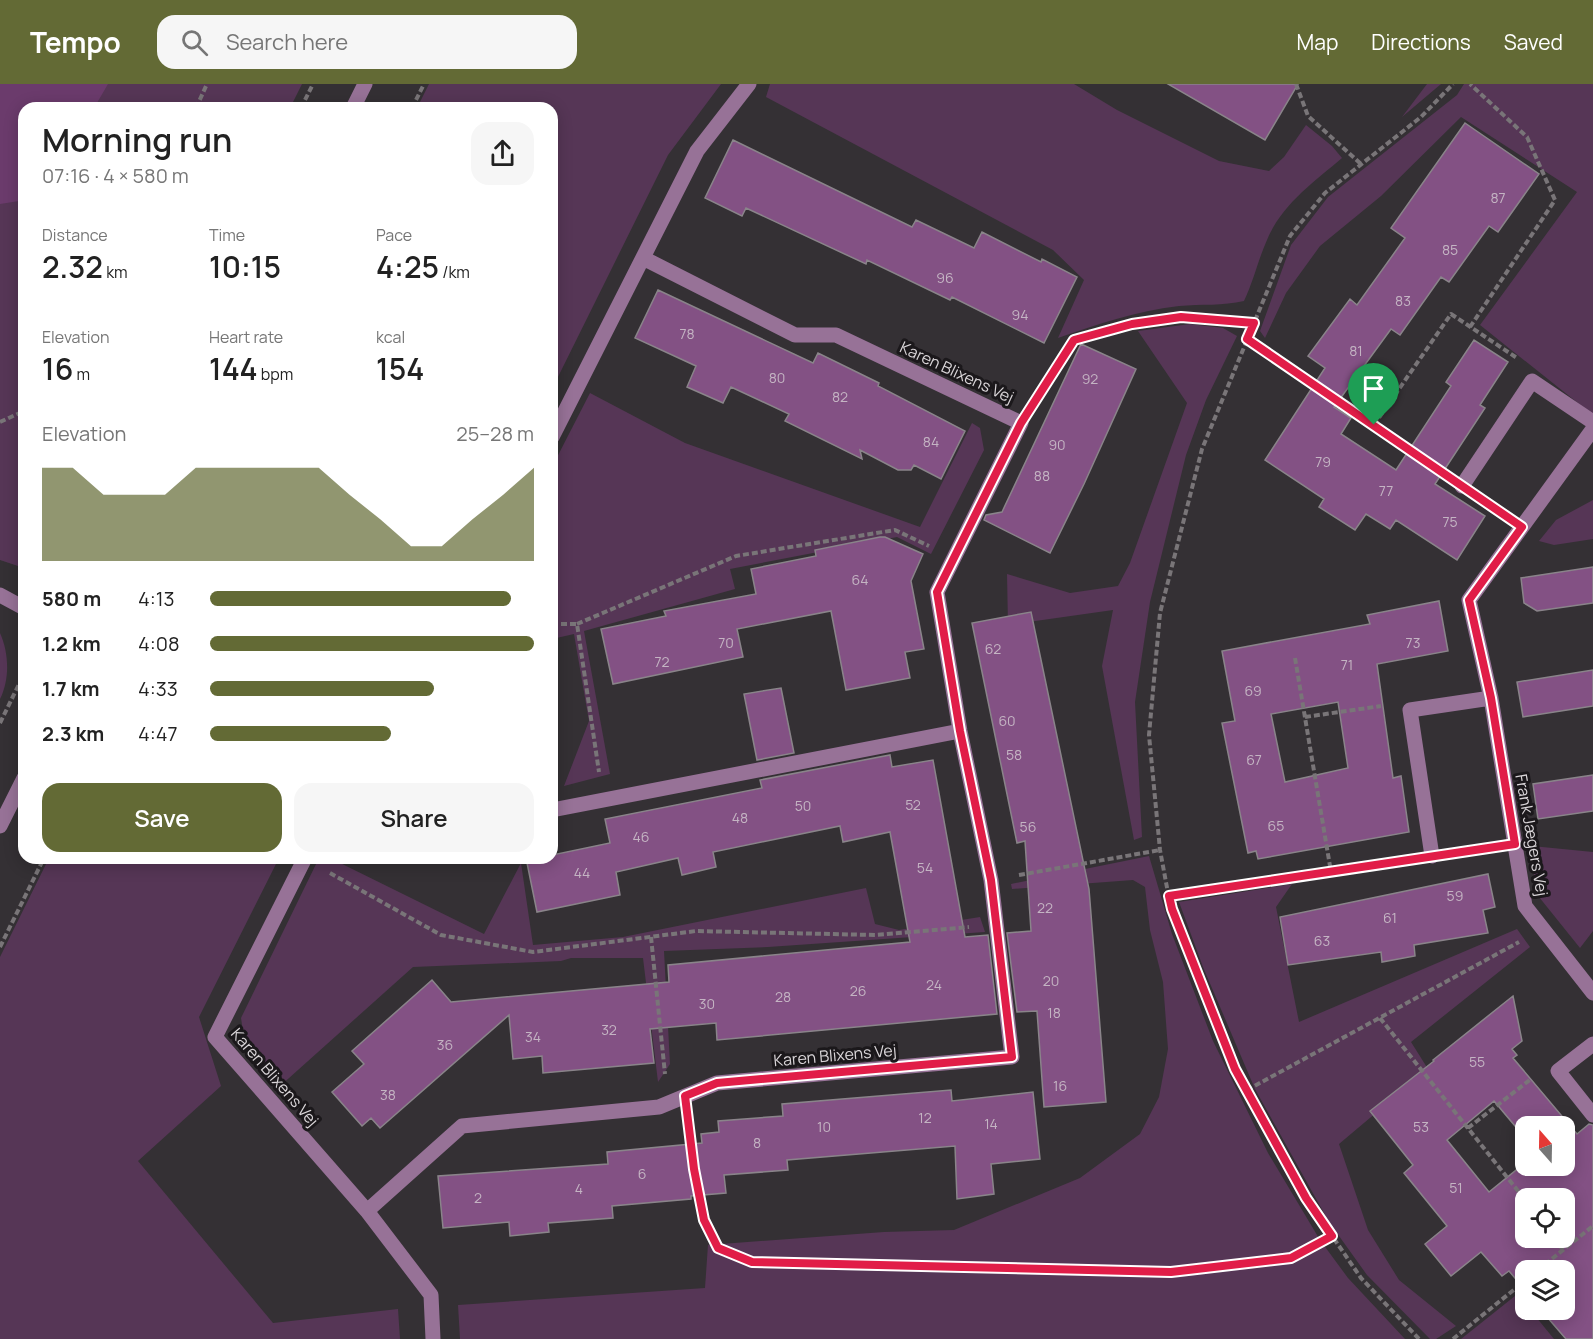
<!DOCTYPE html>
<meta charset="utf-8">
<style>
:root{--surface:#fff;--page:#f6f6f6;--text:#222;--muted:#767676;--accent:#636a35}
body{margin:0;font-family:Manrope,sans-serif;background:var(--page);color:var(--text);height:100vh;display:flex;flex-direction:column;font-size:22px;white-space:nowrap}
*{box-sizing:border-box;margin:0}
p{font-size:20px;color:var(--muted)}
.icon{flex:none;width:33px;height:33px;fill:none;stroke:currentColor;stroke-width:2;stroke-linecap:round;stroke-linejoin:round}
.map{position:relative;flex:1;overflow:hidden}
.details{position:absolute;left:18px;top:18px;width:540px;height:762px;display:flex;flex-direction:column;background:var(--surface);border-radius:18px;box-shadow:0 3px 15px #0003}
.details>*{flex:none}
.needle{width:39px;rotate:340deg}
.fabs{position:absolute;left:1515px;top:1032px;display:grid;gap:12px}
.fabs a{display:grid;place-items:center;width:60px;height:60px;border-radius:12px;background:var(--surface);box-shadow:0 3px 15px #0003;font-size:30px}
.pin{position:absolute;display:grid;place-items:center;width:51px;height:51px;color:#fff;margin:-62px -26px;border-radius:50% 50% 50% 0;rotate:-45deg;box-shadow:0 0 6px #0007}
.pin .icon{rotate:45deg}
.round{display:grid;place-items:center;flex:none;width:63px;height:63px;border-radius:18px;background:var(--page)}
.headline{display:flex;align-items:center;justify-content:space-between;height:102px;padding:0 24px}
h1{font-size:33px;font-weight:600;line-height:45px}
.figures{display:grid;grid-template-columns:repeat(3,1fr);gap:9px;height:102px;padding:6px 24px}
.figures div{display:grid;align-content:center}
.figures b{font-size:30px;font-weight:600}
.figures small{font-size:16px;font-weight:400}
.figures p{font-size:16px}
.chart{height:168px;padding:12px 24px}
.chart p{display:flex;justify-content:space-between}
.chart svg{width:100%;height:108px;margin-top:6px;fill:var(--accent);opacity:.7}
.cta{display:flex;gap:12px;margin-top:auto;padding:12px 24px}
.cta a{flex:1;height:69px;border-radius:18px;background:var(--accent);color:#fff;font-size:24px;font-weight:600;line-height:69px;text-align:center}
.cta a+a{background:var(--page);color:var(--text)}
ul{padding:0 24px;list-style:none;font-size:20px}
li{display:grid;grid-template-columns:96px 72px 1fr;align-items:center;height:45px}
li i{height:15px;border-radius:8px;background:var(--accent)}
header{display:flex;align-items:center;gap:36px;box-sizing:border-box;height:84px;padding:0 30px;background:var(--accent);color:#fff}
header strong{font-size:28px}
nav{display:flex;gap:33px;margin-inline-start:auto;font-size:21px}
.search{width:420px;height:54px;background:var(--page);display:flex;align-items:center;gap:15px;box-sizing:border-box;padding:0 21px;border-radius:18px;color:var(--muted);font-size:22px}
.map>svg:first-child{display:block}
.green{fill:#563656}
.water{fill:#6b3b6c}
.building{fill:#835184;stroke:#8a848a;stroke-width:1.5;fill-rule:evenodd}
.lines{fill:none;stroke-linecap:round;stroke-linejoin:round}
.path{stroke:#797578;stroke-width:4;stroke-dasharray:6 3;stroke-linecap:butt}
.minor{stroke:#977297;stroke-width:15}
.route-casing{stroke:#fff;stroke-width:12}
.route{stroke:#e11d48;stroke-width:8}
.labels{text-anchor:middle;stroke-width:6;stroke-linejoin:round;paint-order:stroke}
.number-label{font-size:14px;fill:#c4b4c3}
.street-label{font-size:16px;fill:#d9d5d8;stroke:#1b181b}
</style>
<header>
<strong>Tempo</strong>
<div class="search"><svg class="icon" aria-label="search" viewBox="0 0 24 24"><circle cx="10" cy="10" r="6"/><path d="M15 15l6 6"/></svg>Search here</div>
<nav><a>Map</a><a>Directions</a><a>Saved</a></nav>
</header>
<div class="map">
<svg width="1593" height="1255" viewBox="0 0 1593 1255">
<rect width="100%" height="100%" fill="#343034"/>
<path class="green" d="M0 0H302L290 24H24V484L0 476Z
M429 0H721L668 71 552 305V24H417Z
M770 0H1074L1117 26 1219 77 1269 87 1284 73 1306 41 1332 62 1342 74C1314 98 1282 120 1267 156 1258 176 1254 196 1244 217 1223 222 1201 220 1179 222 1135 227 1099 240 1058 254L1084 196 1053 166 766 13Z
M1427 0H1441L1402 33Z
M1464 0H1593V331L1480 241 1577 108 1461 33 1381 112 1320 162 1286 209 1265 254 1260 247 1291 161 1328 113 1457 11Z
M1190 240 1223 244 1237 252 1206 316 1186 371 1150 518 1135 618 1142 753 1134 756 1102 582 1113 526 1008 541 1007 490 1070 509 1118 502 1130 479 1187 319 1138 247Z
M590 309 685 359 920 443 972 339 980 344 984 366 931 470 897 453 730 485 735 505 584 547 610 690 564 702 589 637 574 550 552 555V383Z
M1593 416V455L1554 461 1539 457 1556 436Z
M0 549C9 569 10 595 0 615Z
M1532 762 1593 768V847L1580 864 1535 808Z
M1149 772 1172 850 1213 957 1268 1069 1320 1156 1348 1194 1405 1255H460L458 1221 705 1204 708 1161 884 1148 954 1146 1080 1094 1140 1050 1159 1013 1168 965 1163 898 1150 846 1145 803 1133 796 1012 805 1011 800Z
M49 774H279L199 933 221 1002 138 1077 273 1239 398 1225 400 1255H0V873Z
M319 774H330L484 850 521 779 533 861 623 853 866 804 875 840 899 846 980 833 985 848 768 863 664 867 670 980 658 998 643 874H571L561 877 413 883 279 1003 246 967 241 934Z
M1292 800 1276 823 1299 938 1517 845 1530 863 1411 958 1428 985 1339 1060 1368 1146 1399 1196 1456 1242 1436 1255H1430L1367 1191 1329 1138 1255 1005 1203 883 1179 818Z
M1525 1204 1526 1226H1535L1536 1233 1554 1255H1461Z"/>
<path class="water" d="M0 0H108L94 24H24V112L19 117 0 120Z"/>
<path class="building" d="M1168 0H1298L1265 56Z
M1465 39 1539 90 1498 148 1489 142 1449 198 1441 193 1400 251 1391 245 1334 323 1351 334 1341 350 1396 386 1451 302 1446 298 1474 256 1508 278 1480 321 1485 324 1435 400 1485 432 1457 476 1396 436 1390 445 1366 430 1355 446 1319 423 1324 415 1265 376 1325 284 1308 272 1350 215 1357 221 1405 154 1391 144Z
M733 56 912 143 916 136 974 164 982 148 1041 178 1042 175 1077 193 1044 259 952 213 950 216 867 176 866 180 746 124 742 132 705 114Z
M658 206 813 279 818 269 879 299 878 302 965 347 941 395 914 381 911 386H898L860 366 862 375 785 337 789 330 731 303 723 319 687 303 696 282 635 254Z
M1081 260 1136 285 1084 400 1050 469 984 436 986 431 1002 428Z
M880 453H885L923 470 911 497 924 565 905 568 910 594 846 606 831 527 737 545 743 573 613 600 601 545 666 532 664 527 756 510 751 485 816 472 815 466Z
M1593 483V519L1537 527 1524 519 1521 494Z
M1439 517 1448 567 1377 580 1393 694 1401 692 1409 748 1258 775 1256 767 1248 769 1222 639 1235 637 1222 567 1370 540 1367 531ZM1338 618 1348 684 1285 698 1271 630Z
M1031 528 1089 805 1106 1018 1044 1023 1037 927 1017 928 1007 849 1031 847 1025 757 1017 759 972 539Z
M1593 586V622L1523 633 1517 598Z
M781 604 794 669 757 676 744 610Z
M890 671 892 683 933 676 965 853 988 851 997 930 717 956 716 939 650 945 654 979 543 989 542 972 513 975 509 931 380 1044 371 1034 362 1042 332 1008 364 980 352 967 432 896 451 918 669 898 668 881 910 858 890 748 843 758 840 742 713 768 716 783 682 791 678 774 616 788 620 811 537 828 526 774H552V771L610 759 605 735 762 704 760 696Z
M1593 691V727L1538 735 1533 700Z
M1488 790 1495 823 1483 826 1488 849 1414 861 1415 872 1382 878 1381 868 1288 881 1280 833Z
M1513 912 1522 957 1512 965 1517 971 1513 974 1577 1050 1589 1040 1593 1041V1255H1566L1541 1226H1564V1186H1526V1207L1509 1187 1502 1192 1481 1168 1451 1192 1425 1160 1447 1142 1404 1089 1413 1081 1370 1027 1434 977 1433 976ZM1494 1017 1526 1055V1042H1564V1082H1526V1078L1489 1108 1447 1056ZM1526 1114H1564V1154H1526Z
M951 1006 952 1017 1033 1008 1040 1075 991 1080 994 1110 957 1115 955 1062 787 1076 788 1086 724 1091 726 1109 691 1112V1115L612 1122 613 1134 548 1139 549 1148 510 1152 509 1138 443 1144 438 1092 608 1080 607 1068 702 1059 701 1050 719 1048 718 1037 783 1032 782 1020Z"/>
<g class="lines">
<path class="path" d="M1296 0 1308 32 1362 81
M196 24 207 0
M301 24 313 0
M412 24 424 0
M1470 243 1555 116 1527 53 1470 0
M1247 255 1440 387
M1035 316 1074 256 1132 240 1181 233 1254 239
M0 338 24 327
M1374 341 1451 230 1517 274
M1486 418 1500 427
M552 540H577L599 688
M577 540 736 472 895 446 929 462
M1295 574 1331 788
M1305 633 1381 622
M0 639 24 590
M1461 768 1489 764
M330 789 441 851 533 868 696 847 875 851 969 843
M1019 791 1160 766
M1169 812 1406 776
M651 853 665 990
M0 863 44 774
M1380 934 1526 1117
M1247 1006 1519 858
M688 1040 694 1085 704 1136 719 1164 752 1178 1171 1188 1291 1174 1332 1152
M1468 1044 1531 995
M1554 1154 1563 1166
M1538 1186 1593 1142
M1419 1255 1361 1194 1306 1114 1235 985 1171 825 1160 766 1149 651 1160 529 1202 365 1290 152 1325 109 1421 33 1453 0
M1453 1255 1526 1196"/>
<path class="minor" d="M353 24 365 0
M1593 345 1469 516 1491 614 1525 822 1593 909
M552 353 697 67 749 0
M1462 402 1532 297 1593 338
M0 511 24 524
M552 726 960 647
M0 742 24 694
M1432 772 1410 626 1491 614
M305 774 215 953 367 1127 431 1211 433 1255
M1593 960 1558 987 1593 1031
M367 1127 462 1042 659 1023 717 999 1012 973 991 796 960 647 937 508 1021 339 836 251H795L643 174"/>
</g>
<g class="lines">
<g class="route-casing">
<path id="route" d="M1181 233 1254 239 1247 255 1522 443 1469 516 1491 614 1515 760 1169 812 1172 825 1235 985 1306 1114 1332 1152 1291 1174 1171 1188 752 1178 718 1164 704 1136 694 1085 685 1012 717 999 1012 973 991 796 960 647 937 508 1021 339 1074 256 1132 240Z"/>
</g>
<use href="#route" class="route"/>
</g>
<g class="labels">
<g class="number-label">
<text x="1498" y="119">87</text>
<text x="1450" y="171">85</text>
<text x="945" y="199">96</text>
<text x="1403" y="222">83</text>
<text x="1020" y="236">94</text>
<text x="687" y="255">78</text>
<text x="1356" y="272">81</text>
<text x="777" y="299">80</text>
<text x="1090" y="300">92</text>
<text x="840" y="318">82</text>
<text x="931" y="363">84</text>
<text x="1057" y="366">90</text>
<text x="1323" y="383">79</text>
<text x="1042" y="397">88</text>
<text x="1386" y="412">77</text>
<text x="1450" y="443">75</text>
<text x="860" y="501">64</text>
<text x="726" y="564">70</text>
<text x="1413" y="564">73</text>
<text x="993" y="570">62</text>
<text x="662" y="583">72</text>
<text x="1347" y="586">71</text>
<text x="1253" y="612">69</text>
<text x="1007" y="642">60</text>
<text x="1014" y="676">58</text>
<text x="1254" y="681">67</text>
<text x="913" y="726">52</text>
<text x="803" y="727">50</text>
<text x="740" y="739">48</text>
<text x="1276" y="747">65</text>
<text x="1028" y="748">56</text>
<text x="641" y="758">46</text>
<text x="925" y="789">54</text>
<text x="582" y="794">44</text>
<text x="1455" y="817">59</text>
<text x="1045" y="829">22</text>
<text x="1390" y="839">61</text>
<text x="1322" y="862">63</text>
<text x="1051" y="902">20</text>
<text x="934" y="906">24</text>
<text x="858" y="912">26</text>
<text x="783" y="918">28</text>
<text x="707" y="925">30</text>
<text x="1054" y="934">18</text>
<text x="609" y="951">32</text>
<text x="533" y="958">34</text>
<text x="445" y="966">36</text>
<text x="1477" y="983">55</text>
<text x="1060" y="1007">16</text>
<text x="388" y="1016">38</text>
<text x="925" y="1039">12</text>
<text x="991" y="1045">14</text>
<text x="824" y="1048">10</text>
<text x="1421" y="1048">53</text>
<text x="757" y="1064">8</text>
<text x="642" y="1095">6</text>
<text x="1456" y="1109">51</text>
<text x="579" y="1110">4</text>
<text x="478" y="1119">2</text>
</g>
<g class="street-label">
<text transform="translate(957 288) rotate(25)" y="6">Karen Blixens Vej</text>
<text transform="translate(1532 751) rotate(80)" y="6">Frank Jægers Vej</text>
<text transform="translate(835 971) rotate(-5)" y="6">Karen Blixens Vej</text>
<text transform="translate(275 993) rotate(49)" y="6">Karen Blixens Vej</text>
</g>
</g>
</svg>
<div class="fabs">
<a><svg class="needle" viewBox="-14 -14 28 28"><path d="M0-13l5 13h-10z" fill="#e53935"/><path d="M0 13l5-13h-10z" fill="#767676"/></svg></a>
<a><svg class="icon" aria-label="locate" viewBox="0 0 24 24"><circle cx="12" cy="12" r="6"/><path d="M12 2v4M12 18v4M2 12h4M18 12h4"/></svg></a>
<a><svg class="icon" aria-label="layers" viewBox="0 0 24 24"><path d="M12 4l9 5-9 5-9-5zM3 14l9 5 9-5"/></svg></a>
</div>
<div class="pin" style="left:1374px;top:341px;background:#1e9e55"><svg class="icon" aria-label="arrive" viewBox="0 0 24 24"><path d="M6 21V4h12l-3 4 3 4H6"/></svg></div>
<section class="details">
<div class="headline"><div><h1>Morning run</h1><p>07:16 · 4 × 580 m</p></div><a class="round"><svg class="icon" aria-label="share" viewBox="0 0 24 24"><path d="M12 15V3M7 8l5-5 5 5M5 13v7h14v-7"/></svg></a></div>
<div class="figures">
<div><p>Distance</p><b>2.32<small> km</small></b></div>
<div><p>Time</p><b>10:15</b></div>
<div><p>Pace</p><b>4:25<small> /km</small></b></div>
</div>
<div class="figures">
<div><p>Elevation</p><b>16<small> m</small></b></div>
<div><p>Heart rate</p><b>144<small> bpm</small></b></div>
<div><p>kcal</p><b>154</b></div>
</div>
<div class="chart"><p><span>Elevation</span>25–28 m</p>
<svg viewBox="0 0 160 44" preserveAspectRatio="none"><path d="M0 44V6L10 6L20 17L30 17L40 17L50 6L60 6L70 6L80 6L90 6L100 17L110 27L120 38L130 38L140 27L150 17L160 6V44z"/></svg>
</div>
<ul>
<li><b>580 m</b>4:13<i style="width:93%"></i></li>
<li><b>1.2 km</b>4:08<i style="width:100%"></i></li>
<li><b>1.7 km</b>4:33<i style="width:69%"></i></li>
<li><b>2.3 km</b>4:47<i style="width:56%"></i></li>
</ul>
<div class="cta"><a>Save</a><a>Share</a></div>
</section>
</div>
